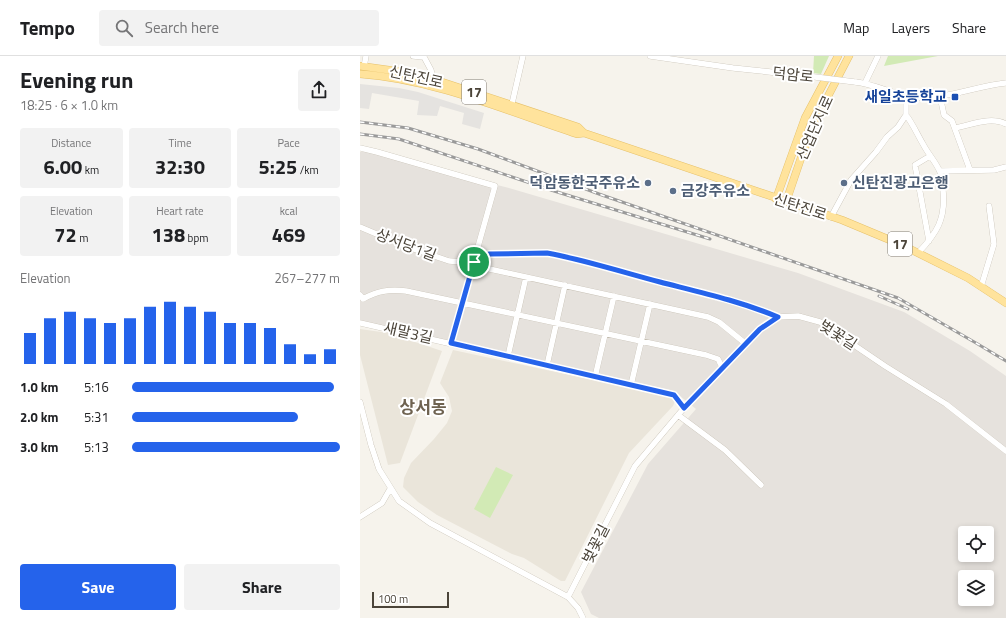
<!DOCTYPE html>
<meta charset="utf-8">
<style>
:root{--surface:#fff;--page:#f2f2f2;--text:#202124;--muted:#757577;--line:#e0e0e0;--accent:#2563eb}
body{margin:0;font-family:"Titillium Web","Noto Sans KR",sans-serif;background:var(--page);color:var(--text);height:100vh;display:flex;flex-direction:column;font-size:15px;white-space:nowrap}
*{box-sizing:border-box;margin:0}
p{font-size:13px;color:var(--muted)}
.icon{flex:none;width:22px;height:22px;fill:none;stroke:currentColor;stroke-width:2;stroke-linecap:round;stroke-linejoin:round}
.map{position:relative;flex:1;overflow:hidden}
.panel{display:flex;flex-direction:column;background:var(--surface);width:360px}
.panel>*{flex:none}
.fabs{position:absolute;left:598px;top:470px;display:grid;gap:8px}
.fabs a{display:grid;place-items:center;width:36px;height:36px;border-radius:4px;background:var(--surface);box-shadow:0 2px 6px #0003;font-size:20px}
.scale{position:absolute;left:12px;bottom:10px;width:77px;box-sizing:border-box;padding-left:4px;border:2px solid #4b4439;border-top:0;font-size:11px;line-height:14px;white-space:nowrap;color:#4b4439;-webkit-text-stroke:3px #fff;paint-order:stroke}
.pin{position:absolute;display:grid;place-items:center;width:34px;height:34px;color:#fff;margin:-17px;border:2px solid #fff;border-radius:50%;box-shadow:0 1px 4px #0007}
.round{display:grid;place-items:center;flex:none;width:42px;height:42px;border-radius:4px;background:var(--page)}
.summary{display:flex;align-items:center;justify-content:space-between;height:68px;padding:0 20px}
h1{font-size:22px;font-weight:700;line-height:30px}
.metrics{display:grid;grid-template-columns:repeat(3,1fr);gap:6px;height:68px;padding:4px 20px}
.metrics div{display:grid;align-content:center;border-radius:4px;background:var(--page);text-align:center}
.metrics b{font-size:20px;font-weight:700}
.metrics small{font-size:11px;font-weight:400}
.metrics p{font-size:11px}
.chart{height:112px;padding:8px 20px}
.chart p{display:flex;justify-content:space-between}
.chart svg{width:100%;height:72px;margin-top:4px;stroke:var(--accent);stroke-width:6}
.cta{display:flex;gap:8px;margin-top:auto;padding:8px 20px}
.cta a{flex:1;height:46px;border-radius:4px;background:var(--accent);color:#fff;font-size:16px;font-weight:700;line-height:46px;text-align:center}
.cta a+a{background:var(--page);color:var(--text)}
ul{padding:0 20px;list-style:none;font-size:13px}
li{display:grid;grid-template-columns:64px 48px 1fr;align-items:center;height:30px}
li i{height:10px;border-radius:5px;background:var(--accent)}
header{display:flex;align-items:center;gap:24px;box-sizing:border-box;height:56px;padding:0 20px;background:var(--surface);border-bottom:1px solid var(--line)}
header strong{font-size:19px}
nav{display:flex;gap:22px;margin-inline-start:auto;font-size:14px}
.search{width:280px;height:36px;background:var(--page);display:flex;align-items:center;gap:10px;box-sizing:border-box;padding:0 14px;border-radius:4px;color:var(--muted);font-size:15px}
main{display:flex;flex:1;min-height:0}
.map>svg:first-child{display:block}
.residential{fill:#eae5da}
.industrial{fill:#e6e2dd;fill-rule:evenodd}
.green{fill:#d2eab5}
.parking{fill:#e5e3e0}
.lines{fill:none;stroke-linecap:round;stroke-linejoin:round}
.minor-casing{stroke:#c2bbae;stroke-width:6}
.major-casing{stroke:#e6c16a;stroke-width:8}
.minor{stroke:#fff;stroke-width:5.5}
.major{stroke:#ffe39c;stroke-width:7}
.rail-casing{stroke:#9a9a9a;stroke-width:3}
.rail{stroke:#fff;stroke-width:1.5;stroke-dasharray:4.5;stroke-linecap:butt}
.minor-bridge-casing{stroke:#c2bbae;stroke-width:6;stroke-linecap:butt}
.minor-bridge{stroke:#fff;stroke-width:5.5}
.route-casing{stroke:#fff;stroke-width:8}
.route{stroke:#2563eb;stroke-width:5}
.transit-dot{fill:#1a4fb4;stroke:#fff;stroke-width:1.5}
.service-dot{fill:#5c6f8a;stroke:#fff;stroke-width:1.5}
.labels{text-anchor:middle;stroke-width:4;stroke-linejoin:round;paint-order:stroke}
.shield{fill:#fff;stroke:#817c74;stroke-width:1}
.shield-label{font-size:14px;font-weight:bold;fill:#4b4439}
.street-label{font-size:15px;fill:#4b4439;stroke:#fff}
.transit-label{font-size:15px;font-weight:bold;fill:#164399;stroke:#fff;text-anchor:end}
.service-label{font-size:15px;font-weight:bold;fill:#4e5e75;stroke:#fff;text-anchor:start}
.quarter-label{font-size:17px;font-weight:bold;fill:#6e6250;stroke:#fff}
</style>
<header>
<strong>Tempo</strong>
<div class="search"><svg class="icon" aria-label="search" viewBox="0 0 24 24"><circle cx="10" cy="10" r="6"/><path d="M15 15l6 6"/></svg>Search here</div>
<nav><a>Map</a><a>Layers</a><a>Share</a></nav>
</header>
<main>
<section class="panel">
<div class="summary"><div><h1>Evening run</h1><p>18:25 · 6 × 1.0 km</p></div><a class="round"><svg class="icon" aria-label="share" viewBox="0 0 24 24"><path d="M12 15V3M7 8l5-5 5 5M5 13v7h14v-7"/></svg></a></div>
<div class="metrics">
<div><p>Distance</p><b>6.00<small> km</small></b></div>
<div><p>Time</p><b>32:30</b></div>
<div><p>Pace</p><b>5:25<small> /km</small></b></div>
</div>
<div class="metrics">
<div><p>Elevation</p><b>72<small> m</small></b></div>
<div><p>Heart rate</p><b>138<small> bpm</small></b></div>
<div><p>kcal</p><b>469</b></div>
</div>
<div class="chart"><p><span>Elevation</span>267–277 m</p>
<svg viewBox="0 0 160 44" preserveAspectRatio="none"><path d="M5 44V25M15 44V16M25 44V12M35 44V16M45 44V19M55 44V16M65 44V9M75 44V6M85 44V9M95 44V12M105 44V19M115 44V19M125 44V22M135 44V32M145 44V38M155 44V35"/></svg>
</div>
<ul>
<li><b>1.0 km</b>5:16<i style="width:97%"></i></li>
<li><b>2.0 km</b>5:31<i style="width:80%"></i></li>
<li><b>3.0 km</b>5:13<i style="width:100%"></i></li>
</ul>
<div class="cta"><a>Save</a><a>Share</a></div>
</section>
<div class="map">
<svg width="646" height="562" viewBox="0 0 646 562">
<rect width="100%" height="100%" fill="#f6f3ec"/>
<path class="residential" d="M0 273 28 277 82 295 40 407 28 409 0 299Z
M93 294 313 341 315 345 313 350 269 397 205 525H201L164 502 152 498 77 459 58 446 43 431 44 422 51 407 74 383 87 367 92 355 89 341 80 327Z"/>
<path class="industrial" d="M0 96H7L149 132 438 217 544 256 610 295 646 320V562H239L231 558 221 536 288 408 336 353 314 335 0 266ZM605 477H627V499H605ZM605 521H627V543H605Z"/>
<path class="green" d="M454 0H469L461 18 453 17Z
M528 0H578L524 10Z
M136 411 153 419 130 462 114 453Z"/>
<path class="parking" d="M0 28 39 32 58 36 124 57 120 73 102 68 104 57 80 50 77 60 57 59 59 45 12 37 9 53 0 52Z"/>
<g class="lines">
<g class="minor-casing">
<path id="minor" d="M53 0 64 1
M64 0V1L71 14 73 23
M290 0 373 12 447 20
M4 11 6 0
M495 26C515 28 534 39 555 41 585 44 616 30 646 27
M505 27 518 0
M580 40 584 59 592 65 610 114
M151 52 163 0
M546 59C553 68 557 78 563 88 568 98 576 106 580 116 583 122 583 128 583 134 586 163 577 177 558 197
M595 72C611 69 631 60 646 68
M0 92 17 96 135 130 91 287
M580 115 634 114 646 111
M471 161 491 124 516 96 527 81 538 71 546 59V40
M0 171 45 190 89 205 103 206H114L129 198 187 197 200 199 343 237 404 255 418 261
M569 185 555 109 570 100
M114 206 125 212 348 261 359 266 386 288
M621 231 634 188 629 150
M0 239 3 243C17 235 29 233 46 235L346 299 358 303 363 313
M0 267 314 339 324 352
M148 300 166 221
M187 309 205 229
M235 321 254 240
M271 329 290 248
M0 346 11 389 19 413 39 445 70 467 208 541 218 552 223 562
M318 359 365 394 401 429
M0 461 22 447 30 433
M208 541 275 410 324 352 401 273 418 261 438 260 460 266 525 310 586 348 646 395"/>
</g>
<g class="major-casing">
<path id="major" d="M0 10 36 15 73 23 218 71 224 77 482 164 542 189 608 222 646 247
M0 18C73 23 147 55 217 78L224 77
M416 143 445 62 478 0
M426 146 442 99 454 67 489 0"/>
</g>
<use href="#minor" class="minor"/>
<use href="#major" class="major"/>
<g class="rail-casing">
<path id="rail" d="M0 66 48 72 118 93 239 138 538 242 616 287 646 305
M0 78 39 83 194 135 350 183
M519 240 548 253"/>
</g>
<use href="#rail" class="rail"/>
<g class="minor-bridge-casing">
<path id="minor-bridge" d="M447 20 495 26"/>
</g>
<use href="#minor-bridge" class="minor-bridge"/>
</g>
<g class="lines">
<g class="route-casing">
<path id="route" d="M187 197C225 204 262 216 300 226 339 236 380 245 418 261L400 273 324 352 314 339 91 287 114 206 129 198Z"/>
</g>
<use href="#route" class="route"/>
</g>
<rect class="transit-dot" x="591" y="37" width="8" height="8" rx="2"/>
<g class="service-dot">
<circle cx="288" cy="127" r="4"/>
<circle cx="484" cy="127" r="4"/>
<circle cx="313" cy="135" r="4"/>
</g>
<g class="labels">
<g class="shield">
<rect x="102" y="24" width="24" height="24" rx="3"/>
<rect x="528" y="176" width="24" height="24" rx="3"/>
</g>
<g class="shield-label">
<text x="114" y="41">17</text>
<text x="540" y="193">17</text>
</g>
<g class="street-label">
<text transform="translate(433 19) rotate(6)" y="5">덕암로</text>
<text transform="translate(56 21) rotate(13)" y="5">신탄진로</text>
<text transform="translate(455 72) rotate(-66)" y="5">산업단지로</text>
<text transform="translate(440 151) rotate(18)" y="5">신탄진로</text>
<text transform="translate(46 189) rotate(21)" y="5">상서당1길</text>
<text transform="translate(48 277) rotate(13)" y="5">새말3길</text>
<text transform="translate(478 279) rotate(33)" y="5">벚꽃길</text>
<text transform="translate(236 488) rotate(-63)" y="5">벚꽃길</text>
</g>
<g class="transit-label">
<text x="587" y="46">새일초등학교</text>
</g>
<g class="service-label">
<text x="280" y="132" text-anchor="end">덕암동한국주유소</text>
<text x="492" y="132">신탄진광고은행</text>
<text x="321" y="140">금강주유소</text>
</g>
<g class="quarter-label">
<text x="63" y="357">상서동</text>
</g>
</g>
</svg>
<div class="fabs">
<a><svg class="icon" aria-label="locate" viewBox="0 0 24 24"><circle cx="12" cy="12" r="6"/><path d="M12 2v4M12 18v4M2 12h4M18 12h4"/></svg></a>
<a><svg class="icon" aria-label="layers" viewBox="0 0 24 24"><path d="M12 4l9 5-9 5-9-5zM3 14l9 5 9-5"/></svg></a>
</div>
<div class="scale">100 m</div>
<div class="pin" style="left:114px;top:206px;background:#1e9e55"><svg class="icon" aria-label="arrive" viewBox="0 0 24 24"><path d="M6 21V4h12l-3 4 3 4H6"/></svg></div>
</div>
</main>
